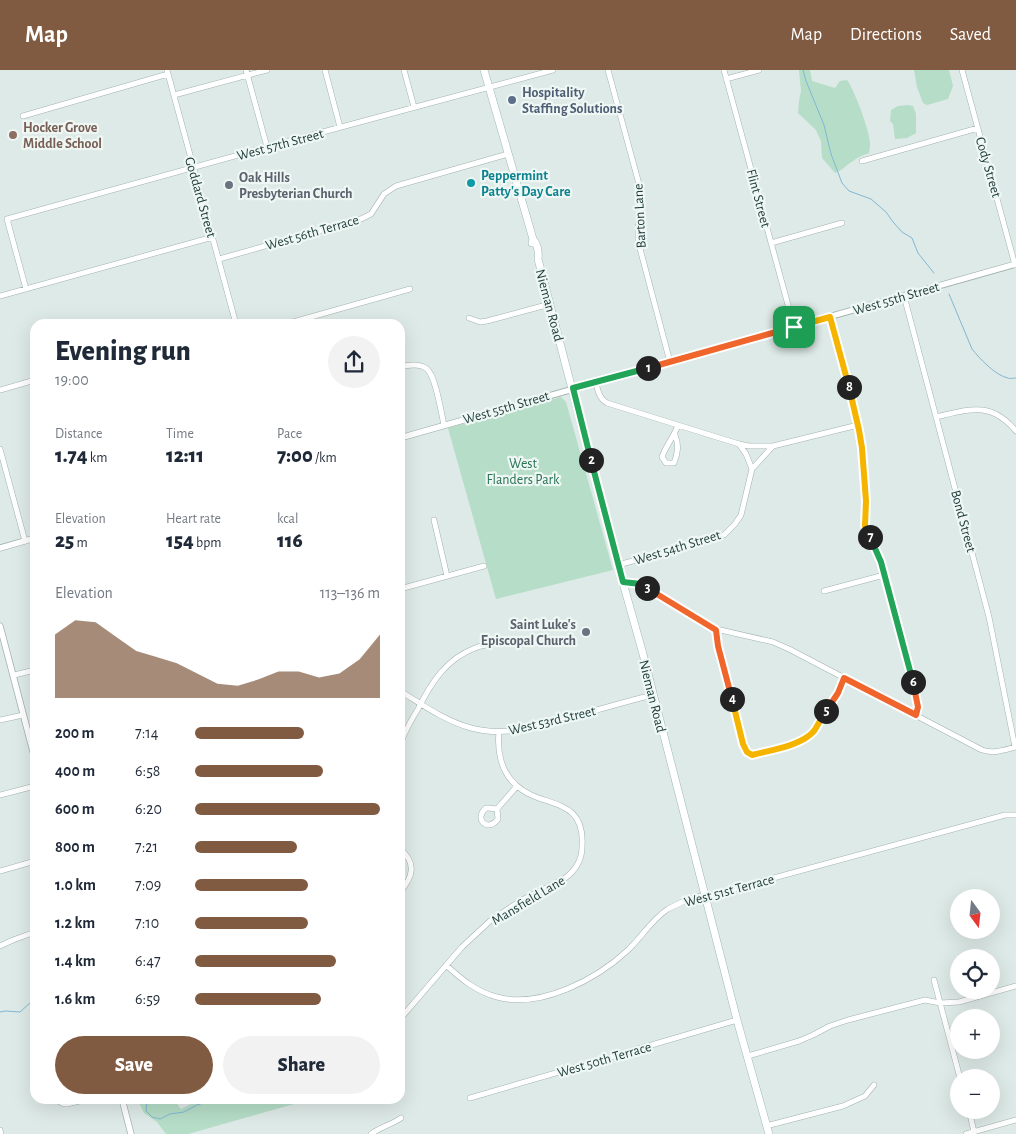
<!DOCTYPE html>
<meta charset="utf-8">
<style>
:root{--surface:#fff;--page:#f2f2f3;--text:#1f2937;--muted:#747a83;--accent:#815b41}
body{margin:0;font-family:"Alegreya Sans",sans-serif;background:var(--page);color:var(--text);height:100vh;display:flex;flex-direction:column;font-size:19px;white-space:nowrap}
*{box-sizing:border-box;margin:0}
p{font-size:16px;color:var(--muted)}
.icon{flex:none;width:28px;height:28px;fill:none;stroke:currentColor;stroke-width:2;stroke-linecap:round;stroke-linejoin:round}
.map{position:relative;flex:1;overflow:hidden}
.side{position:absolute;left:30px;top:249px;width:375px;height:785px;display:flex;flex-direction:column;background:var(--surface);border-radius:15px;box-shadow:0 5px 20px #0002}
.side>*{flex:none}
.needle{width:32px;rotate:165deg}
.tools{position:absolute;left:950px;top:819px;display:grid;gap:10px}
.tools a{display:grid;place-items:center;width:50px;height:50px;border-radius:50%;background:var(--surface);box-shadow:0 5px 20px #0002;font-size:25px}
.pin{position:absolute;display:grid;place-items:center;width:42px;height:42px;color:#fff;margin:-21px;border-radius:10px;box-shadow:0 2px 8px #0006}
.km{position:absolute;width:25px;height:25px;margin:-12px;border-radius:50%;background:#222;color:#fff;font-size:14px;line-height:25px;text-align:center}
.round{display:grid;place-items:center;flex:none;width:52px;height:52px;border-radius:26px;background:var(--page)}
.head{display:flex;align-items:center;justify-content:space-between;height:85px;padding:0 25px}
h1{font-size:28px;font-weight:800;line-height:38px}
.stats{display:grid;grid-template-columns:repeat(3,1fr);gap:8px;height:85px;padding:5px 25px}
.stats div{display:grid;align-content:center}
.stats b{font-size:21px;font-weight:800}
.stats small{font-size:14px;font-weight:400}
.stats p{font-size:14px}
.chart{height:140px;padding:10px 25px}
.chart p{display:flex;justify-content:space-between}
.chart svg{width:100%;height:90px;margin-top:5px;fill:var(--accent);opacity:.7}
.action{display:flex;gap:10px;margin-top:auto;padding:10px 25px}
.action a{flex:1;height:58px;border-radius:30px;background:var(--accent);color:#fff;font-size:20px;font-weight:800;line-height:58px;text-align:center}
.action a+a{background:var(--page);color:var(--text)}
ul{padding:0 25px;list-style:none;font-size:16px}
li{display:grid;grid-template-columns:80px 60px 1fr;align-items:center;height:38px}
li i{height:12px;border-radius:6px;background:var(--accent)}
header{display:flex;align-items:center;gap:30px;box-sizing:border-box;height:70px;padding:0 25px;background:var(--accent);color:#fff}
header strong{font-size:24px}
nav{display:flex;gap:28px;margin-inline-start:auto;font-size:18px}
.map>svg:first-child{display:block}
.green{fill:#b5ddc8}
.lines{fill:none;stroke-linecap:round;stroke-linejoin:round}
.stream{stroke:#82b7d3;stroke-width:1}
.minor-casing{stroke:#a1b2af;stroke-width:6}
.tertiary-casing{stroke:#a1b2af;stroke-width:7}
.secondary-casing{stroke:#9cb7b2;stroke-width:8}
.minor{stroke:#fff;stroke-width:5}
.tertiary{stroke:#fff;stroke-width:5.5}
.secondary{stroke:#fff;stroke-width:7}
.split-1-casing{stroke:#fff;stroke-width:10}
.split-2-casing{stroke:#fff;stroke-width:10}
.split-3-casing{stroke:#fff;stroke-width:10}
.split-4-casing{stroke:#fff;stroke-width:10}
.split-5-casing{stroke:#fff;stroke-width:10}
.split-6-casing{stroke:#fff;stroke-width:10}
.split-7-casing{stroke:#fff;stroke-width:10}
.split-8-casing{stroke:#fff;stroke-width:10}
.split-9-casing{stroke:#fff;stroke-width:10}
.split-1{stroke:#f0652b;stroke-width:6}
.split-2{stroke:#22a559;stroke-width:6}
.split-3{stroke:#22a559;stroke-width:6}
.split-4{stroke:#f0652b;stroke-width:6}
.split-5{stroke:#f5b400;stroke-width:6}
.split-6{stroke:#f0652b;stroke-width:6}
.split-7{stroke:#22a559;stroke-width:6}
.split-8{stroke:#f5b400;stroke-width:6}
.split-9{stroke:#f5b400;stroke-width:6}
.service-dot{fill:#5c6f8a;stroke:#eef7f4;stroke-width:2}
.education-dot{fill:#8d6e63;stroke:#eef7f4;stroke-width:2}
.culture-dot{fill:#0f9aa8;stroke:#eef7f4;stroke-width:2}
.worship-dot{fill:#6b7280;stroke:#eef7f4;stroke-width:2}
.labels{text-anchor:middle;stroke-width:4.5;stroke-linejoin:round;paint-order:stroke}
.service-label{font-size:14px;font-weight:bold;fill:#4e5e75;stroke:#eef7f4;text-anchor:start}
.education-label{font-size:14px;font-weight:bold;fill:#785e54;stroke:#eef7f4;text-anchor:start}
.street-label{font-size:14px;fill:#1e3b39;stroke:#eef7f4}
.culture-label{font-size:14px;font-weight:bold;fill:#0d838f;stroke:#eef7f4;text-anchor:start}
.worship-label{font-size:14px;font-weight:bold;fill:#5b616d;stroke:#eef7f4;text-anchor:start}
.park-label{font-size:14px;fill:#277353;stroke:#eef7f4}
</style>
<header>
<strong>Map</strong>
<nav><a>Map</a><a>Directions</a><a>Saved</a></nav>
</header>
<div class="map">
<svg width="1016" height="1064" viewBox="0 0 1016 1064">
<rect width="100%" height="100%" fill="#deeae7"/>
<path class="green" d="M799 0H810L812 11 835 18 840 11 847 10C854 19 871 64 870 75 870 78 869 81 869 83 863 85 858 87 853 91 846 95 843 100 835 103L822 88 821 71 816 60 798 43 799 31 801 21Z
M914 0H949L953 16 948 29 927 35 923 33 917 17Z
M908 35 913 36 916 44V63L907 68 895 69 893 54 890 51 891 40 898 36Z
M561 327 566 332 613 500 496 529 448 358Z
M137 1029H173L181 1039 201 1029H312L188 1064H166L157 1052 144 1043Z"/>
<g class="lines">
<path class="stream" d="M803 0 806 11 824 55 831 84 842 113 849 121 871 129 886 142 893 152 902 162 912 168 918 183 934 203
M949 224 972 279C979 288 996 306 1008 308 1008 309 1015 308 1016 308
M0 942 5 941 20 942 31 932 35 934
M147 1029 146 1041 152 1047 160 1049 170 1044 184 1042 197 1035 215 1029"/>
<g class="minor-casing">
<path id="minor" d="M167 0 236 254
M246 0 267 77
M325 0 340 57
M404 0 414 37
M608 0 639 114 641 134 638 159V171L670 292
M724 0 794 257
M962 0 1015 195
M726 9 759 0
M174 25 267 0
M23 46 168 4
M862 91 978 58
M771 173 842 153
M219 189 361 149 371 144 384 124 396 116 508 84
M26 219 7 149 267 77 553 0
M0 226 213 167
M904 226 989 547 1015 677
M830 247 859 360 864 391 866 431 865 456 881 492 918 633V637L916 645
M469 248 480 252 487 251 550 234
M286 254 410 219
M400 297C408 295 420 293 427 299 436 307 441 342 444 355
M596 313C598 321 599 328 607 333L739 374 749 376H773
M0 320 35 310
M936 347C970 339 991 331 1016 361
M675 365C679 375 678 382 674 393H666L662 387C666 375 674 367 678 355
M739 374 746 384 752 399
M0 379 25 471
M434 450 447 506
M618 495 709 470 724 465 735 454 741 445 752 399 773 376 858 355
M623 512 641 514 716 559 773 572 789 579 982 680C994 684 1004 680 1016 677
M400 519 484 496
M824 521 884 505
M716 559 718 576 743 673 749 684 752 685C768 681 786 678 801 671 817 663 838 625 844 608
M14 605 35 600
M400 621C423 635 445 651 471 658 508 668 543 655 579 645 604 638 628 631 653 625
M0 650 23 645
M400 674C405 662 411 650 418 639 431 613 446 589 475 578 485 574 496 574 506 572
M0 725 35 716
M486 738H488L497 739 498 749C488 763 473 749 486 738Z
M497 739 517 716
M400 779C417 793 413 807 400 822
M0 801 35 791
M0 876 13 870 35 862
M446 895C461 909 477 922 497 927 541 939 597 909 628 880 642 867 652 849 668 839 677 834 686 830 696 827 701 826 706 826 711 825L1005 745H1016
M934 910 960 1008
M400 949 462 877 490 851 520 831 564 809C575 801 582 791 582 777 586 725 541 739 516 715 501 702 497 681 499 662
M748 986 799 971 813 965 830 956 848 950 925 930 940 933 959 932 1016 916
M470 1028 737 950
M57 1029C59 1032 63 1034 67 1034L88 1029
M969 1040 974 1062
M766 1056 843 1036 865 1026 874 1015
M0 1060 1 1064
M371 1064C380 1057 391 1055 401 1048
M966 1064 1016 1050"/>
</g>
<g class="tertiary-casing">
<path id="tertiary" d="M400 368 1016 194
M0 478 35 468
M0 556 35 689
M122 1029 131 1064"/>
</g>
<g class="secondary-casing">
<path id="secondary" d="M484 0 533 169 532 173
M533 169C538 175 539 181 538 189L618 495 643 584 737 950 769 1064"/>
</g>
<use href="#minor" class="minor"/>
<use href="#tertiary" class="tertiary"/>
<use href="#secondary" class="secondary"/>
</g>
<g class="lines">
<g class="split-1-casing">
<path id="split-1" d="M648 298 794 257"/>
</g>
<g class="split-2-casing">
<path id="split-2" d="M591 390 573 318 648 298"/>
</g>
<g class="split-3-casing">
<path id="split-3" d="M591 390 623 512 641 514 647 518"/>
</g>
<g class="split-4-casing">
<path id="split-4" d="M647 518 716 560 718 576 732 629"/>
</g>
<g class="split-5-casing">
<path id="split-5" d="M732 629 743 674 747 682 752 685C771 680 801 676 814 661 818 655 822 647 826 641"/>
</g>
<g class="split-6-casing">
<path id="split-6" d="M826 641 838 623 844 608 916 645 918 637 913 612"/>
</g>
<g class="split-7-casing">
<path id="split-7" d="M870 467 881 492 913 612"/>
</g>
<g class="split-8-casing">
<path id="split-8" d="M849 317 859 360 862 378 866 431 865 456 870 467"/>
</g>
<g class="split-9-casing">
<path id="split-9" d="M794 257 830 247 849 317"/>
</g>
<use href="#split-1" class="split-1"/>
<use href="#split-2" class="split-2"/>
<use href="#split-3" class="split-3"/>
<use href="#split-4" class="split-4"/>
<use href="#split-5" class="split-5"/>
<use href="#split-6" class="split-6"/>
<use href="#split-7" class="split-7"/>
<use href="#split-8" class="split-8"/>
<use href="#split-9" class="split-9"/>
</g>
<circle class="service-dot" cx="512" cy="30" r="5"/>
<circle class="education-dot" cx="13" cy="65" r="5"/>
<circle class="culture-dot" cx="471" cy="113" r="5"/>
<g class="worship-dot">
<circle cx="229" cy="115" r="5"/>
<circle cx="586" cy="562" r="5"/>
</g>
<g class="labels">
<g class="service-label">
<text x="522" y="27">Hospitality<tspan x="522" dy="16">Staffing Solutions</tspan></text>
</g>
<g class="education-label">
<text x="23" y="62">Hocker Grove<tspan x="23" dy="16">Middle School</tspan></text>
</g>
<g class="street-label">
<text transform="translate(280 74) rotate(-15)" y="5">West 57th Street</text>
<text transform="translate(989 97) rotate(74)" y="5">Cody Street</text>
<text transform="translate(201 127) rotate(74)" y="5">Goddard Street</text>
<text transform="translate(759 128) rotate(75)" y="5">Flint Street</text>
<text transform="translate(639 146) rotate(-93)" y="5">Barton Lane</text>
<text transform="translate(312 162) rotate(-16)" y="5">West 56th Terrace</text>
<text transform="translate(896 228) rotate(-16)" y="5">West 55th Street</text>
<text transform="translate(550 235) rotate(75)" y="5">Nieman Road</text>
<text transform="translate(506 337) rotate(-16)" y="5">West 55th Street</text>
<text transform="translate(964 451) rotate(75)" y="5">Bond Street</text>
<text transform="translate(677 477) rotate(-17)" y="5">West 54th Street</text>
<text transform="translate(653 626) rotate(76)" y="5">Nieman Road</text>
<text transform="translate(552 650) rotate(-13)" y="5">West 53rd Street</text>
<text transform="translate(729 820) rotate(-15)" y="5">West 51st Terrace</text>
<text transform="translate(528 830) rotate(-31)" y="5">Mansfield Lane</text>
<text transform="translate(604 989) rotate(-16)" y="5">West 50th Terrace</text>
</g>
<g class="culture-label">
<text x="481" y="110">Peppermint<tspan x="481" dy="16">Patty's Day Care</tspan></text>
</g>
<g class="worship-label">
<text x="239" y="112">Oak Hills<tspan x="239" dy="16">Presbyterian Church</tspan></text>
<text x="576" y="559" text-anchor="end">Saint Luke's<tspan x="576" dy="16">Episcopal Church</tspan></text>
</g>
<g class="park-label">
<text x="523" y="398">West<tspan x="523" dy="16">Flanders Park</tspan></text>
</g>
</g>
</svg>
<div class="tools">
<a><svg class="needle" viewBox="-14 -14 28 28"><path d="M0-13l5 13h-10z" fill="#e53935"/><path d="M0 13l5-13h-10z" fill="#747a83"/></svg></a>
<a><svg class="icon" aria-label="locate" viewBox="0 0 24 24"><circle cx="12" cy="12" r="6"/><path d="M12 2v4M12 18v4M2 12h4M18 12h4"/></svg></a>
<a>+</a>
<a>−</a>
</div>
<div class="pin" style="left:794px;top:257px;background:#1e9e55"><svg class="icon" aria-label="arrive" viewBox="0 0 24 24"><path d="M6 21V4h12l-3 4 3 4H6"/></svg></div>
<b class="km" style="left:648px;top:298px">1</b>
<b class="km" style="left:591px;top:390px">2</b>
<b class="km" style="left:647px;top:518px">3</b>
<b class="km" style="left:732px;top:629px">4</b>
<b class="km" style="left:826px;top:641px">5</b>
<b class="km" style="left:913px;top:612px">6</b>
<b class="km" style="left:870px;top:467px">7</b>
<b class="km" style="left:849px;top:317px">8</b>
<section class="side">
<div class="head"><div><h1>Evening run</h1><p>19:00</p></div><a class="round"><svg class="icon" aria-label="share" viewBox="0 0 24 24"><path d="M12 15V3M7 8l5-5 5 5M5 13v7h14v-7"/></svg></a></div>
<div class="stats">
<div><p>Distance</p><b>1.74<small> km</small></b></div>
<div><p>Time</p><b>12:11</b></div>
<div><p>Pace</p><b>7:00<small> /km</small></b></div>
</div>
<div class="stats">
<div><p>Elevation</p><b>25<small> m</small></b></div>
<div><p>Heart rate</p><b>154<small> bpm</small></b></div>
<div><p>kcal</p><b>116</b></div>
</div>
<div class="chart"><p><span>Elevation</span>113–136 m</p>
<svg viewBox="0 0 160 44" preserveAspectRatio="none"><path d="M0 44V13L10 6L20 7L30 14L40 21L50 24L60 27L70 32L80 37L90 38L100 35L110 31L120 31L130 34L140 32L150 25L160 13V44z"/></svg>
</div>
<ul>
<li><b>200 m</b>7:14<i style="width:59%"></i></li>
<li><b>400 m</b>6:58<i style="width:69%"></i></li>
<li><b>600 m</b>6:20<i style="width:100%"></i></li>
<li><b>800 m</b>7:21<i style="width:55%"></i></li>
<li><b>1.0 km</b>7:09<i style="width:61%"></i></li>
<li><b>1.2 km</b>7:10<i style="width:61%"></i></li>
<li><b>1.4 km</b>6:47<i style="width:76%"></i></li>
<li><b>1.6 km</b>6:59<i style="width:68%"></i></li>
</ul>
<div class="action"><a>Save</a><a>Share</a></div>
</section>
</div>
